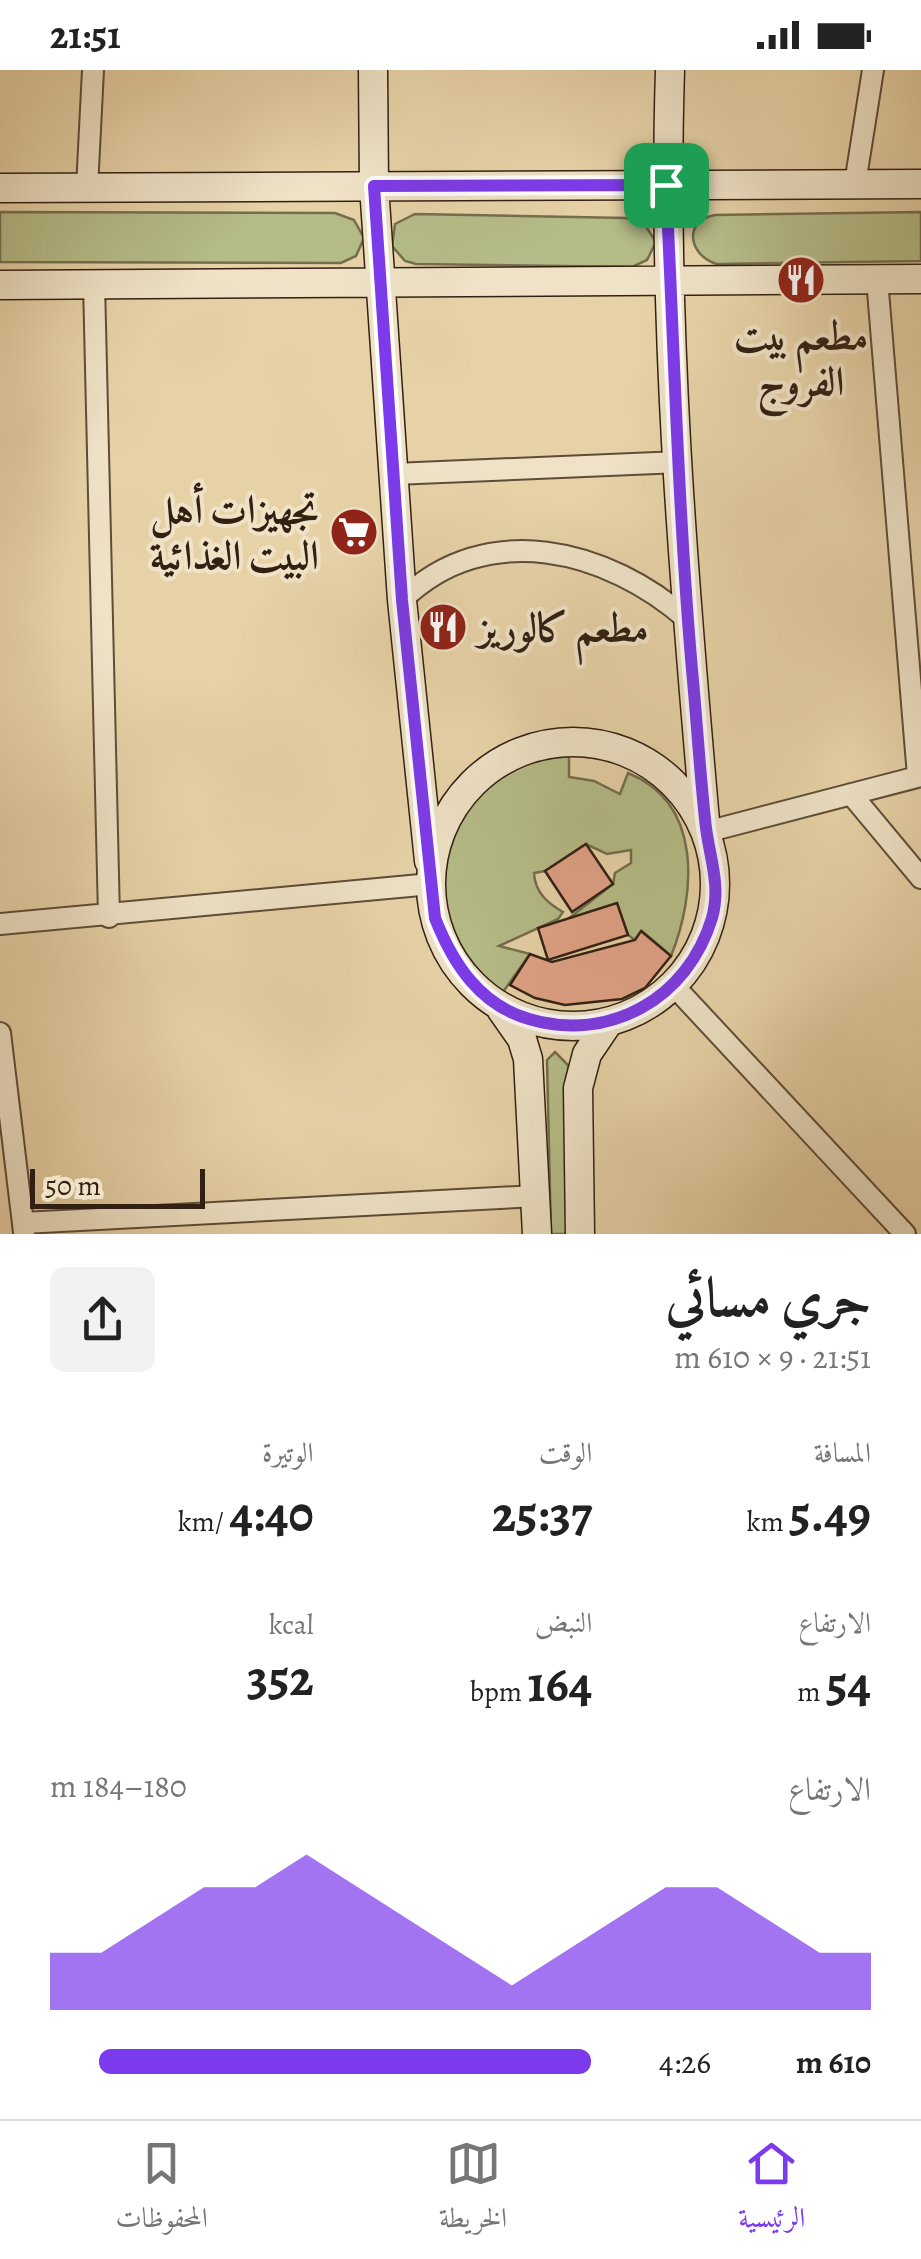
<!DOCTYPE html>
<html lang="ar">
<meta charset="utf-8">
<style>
:root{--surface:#fff;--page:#f2f2f2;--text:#222;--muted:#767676;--line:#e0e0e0;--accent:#7c3aed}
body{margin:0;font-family:Alegreya,Amiri,serif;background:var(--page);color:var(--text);direction:rtl;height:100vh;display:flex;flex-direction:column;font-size:38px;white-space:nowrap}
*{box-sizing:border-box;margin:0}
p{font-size:32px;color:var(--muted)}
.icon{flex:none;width:55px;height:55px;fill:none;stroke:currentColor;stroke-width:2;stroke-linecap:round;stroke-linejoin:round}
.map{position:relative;height:1164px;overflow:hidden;direction:ltr}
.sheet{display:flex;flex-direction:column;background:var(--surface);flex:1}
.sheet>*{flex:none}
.scale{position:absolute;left:30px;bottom:25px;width:175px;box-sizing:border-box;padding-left:10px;border:5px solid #322013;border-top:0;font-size:28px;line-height:35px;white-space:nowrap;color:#322013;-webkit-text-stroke:8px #efe2c6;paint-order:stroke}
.pin{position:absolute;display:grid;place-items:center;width:85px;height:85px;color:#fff;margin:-42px;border-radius:20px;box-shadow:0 5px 15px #0006}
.round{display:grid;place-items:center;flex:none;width:105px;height:105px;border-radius:15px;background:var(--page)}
.headline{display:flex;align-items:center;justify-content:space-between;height:170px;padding:0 50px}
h1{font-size:55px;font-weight:700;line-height:75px}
.figures{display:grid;grid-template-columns:repeat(3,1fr);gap:15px;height:170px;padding:10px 50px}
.figures div{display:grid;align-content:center}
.figures b{font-size:50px;font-weight:700}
.figures small{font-size:28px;font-weight:400}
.figures p{font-size:28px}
.chart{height:280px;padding:20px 50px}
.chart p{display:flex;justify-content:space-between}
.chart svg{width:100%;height:180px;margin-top:10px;fill:var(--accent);opacity:.7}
ul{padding:0 50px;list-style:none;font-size:32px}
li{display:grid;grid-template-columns:160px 120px 1fr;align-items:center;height:75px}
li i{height:25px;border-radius:12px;background:var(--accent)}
.status{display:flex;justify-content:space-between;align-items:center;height:70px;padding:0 50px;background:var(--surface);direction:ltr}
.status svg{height:28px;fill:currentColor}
.menu{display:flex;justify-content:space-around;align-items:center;height:140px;border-top:2px solid var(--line);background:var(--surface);font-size:28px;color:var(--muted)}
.menu a{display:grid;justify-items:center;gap:5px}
.menu .on{color:var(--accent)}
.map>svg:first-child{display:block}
.green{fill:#b5bc88;stroke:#746e4e;stroke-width:2.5}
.building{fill:#e0a286;stroke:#322013;stroke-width:2.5}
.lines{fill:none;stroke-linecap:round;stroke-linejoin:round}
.street-casing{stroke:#5f4c38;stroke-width:24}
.secondary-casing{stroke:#322013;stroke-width:31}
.street{stroke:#efe2c6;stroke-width:20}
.secondary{stroke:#efe2c6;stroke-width:28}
.route-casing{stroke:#fff;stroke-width:20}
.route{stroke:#7c3aed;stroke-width:12}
.labels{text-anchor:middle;stroke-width:8;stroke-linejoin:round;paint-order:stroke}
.poi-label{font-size:40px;font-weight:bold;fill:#322013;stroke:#efe2c6}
</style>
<div class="status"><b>21:51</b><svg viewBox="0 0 49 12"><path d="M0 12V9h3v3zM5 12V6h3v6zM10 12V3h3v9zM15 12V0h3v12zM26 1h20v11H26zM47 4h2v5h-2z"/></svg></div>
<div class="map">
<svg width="921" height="1164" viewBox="0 0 921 1164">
<rect width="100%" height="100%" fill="#e7d2a7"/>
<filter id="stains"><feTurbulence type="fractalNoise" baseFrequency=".002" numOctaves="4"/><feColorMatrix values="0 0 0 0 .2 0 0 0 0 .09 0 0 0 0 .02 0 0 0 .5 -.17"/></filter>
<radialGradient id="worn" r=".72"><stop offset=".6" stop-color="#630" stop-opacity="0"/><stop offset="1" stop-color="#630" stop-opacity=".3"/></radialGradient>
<path class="green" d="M0 142 335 143 354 150 364 168 356 186 341 193 0 192Z
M921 142V191L717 194C689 186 682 151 715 145Z
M415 144 626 148 645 155 656 172 647 190 632 197 416 194 405 191 392 176 395 154Z
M556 678 569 680V707L594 711 620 724 628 703C703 733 696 824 671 886L642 861 635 870 628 865 617 833 568 849 613 814 615 803 631 793V780L607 784 586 774 545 801 534 803C535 822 547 833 563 842L558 849 499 876 530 884 503 922C459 897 436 862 439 810 443 735 484 696 556 678Z
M555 982 568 995 571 1164H551L547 990Z"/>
<path class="building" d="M586 774 613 814 572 842 545 801Z
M617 833 628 865 548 890 538 858Z
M641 861 671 886 645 918 622 929 565 935 535 928 510 915 530 884 552 892 635 870Z"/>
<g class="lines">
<g class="street-casing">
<path id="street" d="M855 114 873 0
M87 118 93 0
M877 209 918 706
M94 213 109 847
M394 404 680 392
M402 530C486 448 608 479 688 550
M851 724 921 808
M706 762 921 706
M0 854 431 814
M674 916 905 1164
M0 963 24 1162
M23 1153 536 1126"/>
</g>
<g class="secondary-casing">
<path id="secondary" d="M373 0 374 116 402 530 429 791
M670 0C662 250 683 502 705 751
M0 118 921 114
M0 215 921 209
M431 814a142 142 0 1 1 284 0a142 142 0 1 1-284 0Z
M501 939 522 969 528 989 537 1164
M580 1164 578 1018 587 984 608 953"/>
</g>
<use href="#street" class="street"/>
<use href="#secondary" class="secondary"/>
</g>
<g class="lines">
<g class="route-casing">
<path id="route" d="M666 115C674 276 678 439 692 600 697 652 700 706 706 758 710 789 721 816 712 848 688 928 610 973 529 949 480 935 453 894 435 848L402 530 374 116Z"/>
</g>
<use href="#route" class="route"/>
</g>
<defs>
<g id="restaurant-disc" transform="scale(2.5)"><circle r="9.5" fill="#8f2418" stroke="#efe2c6"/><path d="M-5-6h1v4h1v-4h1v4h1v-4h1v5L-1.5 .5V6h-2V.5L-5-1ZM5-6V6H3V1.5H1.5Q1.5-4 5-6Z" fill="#fff"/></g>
<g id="supermarket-disc" transform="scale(2.5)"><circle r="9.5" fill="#8f2418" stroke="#efe2c6"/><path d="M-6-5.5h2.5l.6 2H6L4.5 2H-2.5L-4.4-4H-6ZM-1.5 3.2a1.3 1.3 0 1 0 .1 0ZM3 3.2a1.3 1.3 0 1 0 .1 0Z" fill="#fff"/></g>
</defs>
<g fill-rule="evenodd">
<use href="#restaurant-disc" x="801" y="210"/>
<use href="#supermarket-disc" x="354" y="462"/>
<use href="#restaurant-disc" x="443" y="557"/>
</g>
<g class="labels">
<g class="poi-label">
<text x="801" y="279">مطعم بيت<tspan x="801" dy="46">الفروج</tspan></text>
<text x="319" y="453" text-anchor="end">تجهيزات أهل<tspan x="319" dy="46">البيت الغذائية</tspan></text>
<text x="478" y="571" text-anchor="start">مطعم كالوريز</text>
</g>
</g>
<rect width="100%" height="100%" filter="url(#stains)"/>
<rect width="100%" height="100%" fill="url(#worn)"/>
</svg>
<div class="scale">50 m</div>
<div class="pin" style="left:666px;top:115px;background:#1e9e55"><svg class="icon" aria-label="arrive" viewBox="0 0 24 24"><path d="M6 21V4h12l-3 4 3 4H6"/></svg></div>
</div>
<section class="sheet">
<div class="headline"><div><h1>جري مسائي</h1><p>21:51 · 9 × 610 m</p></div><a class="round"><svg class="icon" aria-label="share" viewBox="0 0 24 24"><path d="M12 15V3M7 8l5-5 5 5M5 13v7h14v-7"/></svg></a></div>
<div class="figures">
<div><p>المسافة</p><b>5.49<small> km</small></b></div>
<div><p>الوقت</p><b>25:37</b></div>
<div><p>الوتيرة</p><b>4:40<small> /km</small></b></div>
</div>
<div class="figures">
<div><p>الارتفاع</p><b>54<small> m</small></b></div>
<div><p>النبض</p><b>164<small> bpm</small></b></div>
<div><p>kcal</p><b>352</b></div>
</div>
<div class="chart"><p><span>الارتفاع</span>180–184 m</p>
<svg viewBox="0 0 160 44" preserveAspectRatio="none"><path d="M0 44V30L10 30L20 22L30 14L40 14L50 6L60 14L70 22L80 30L90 38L100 30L110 22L120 14L130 14L140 22L150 30L160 30V44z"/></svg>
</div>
<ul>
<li><b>610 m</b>4:26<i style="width:91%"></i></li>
</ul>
</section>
<nav class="menu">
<a class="on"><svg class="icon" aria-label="home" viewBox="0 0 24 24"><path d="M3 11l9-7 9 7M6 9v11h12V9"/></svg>الرئيسية</a>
<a><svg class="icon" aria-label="map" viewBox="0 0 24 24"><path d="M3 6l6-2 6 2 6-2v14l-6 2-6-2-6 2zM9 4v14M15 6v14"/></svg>الخريطة</a>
<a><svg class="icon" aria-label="saved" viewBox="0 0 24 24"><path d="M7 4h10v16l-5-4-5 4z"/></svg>المحفوظات</a>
</nav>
